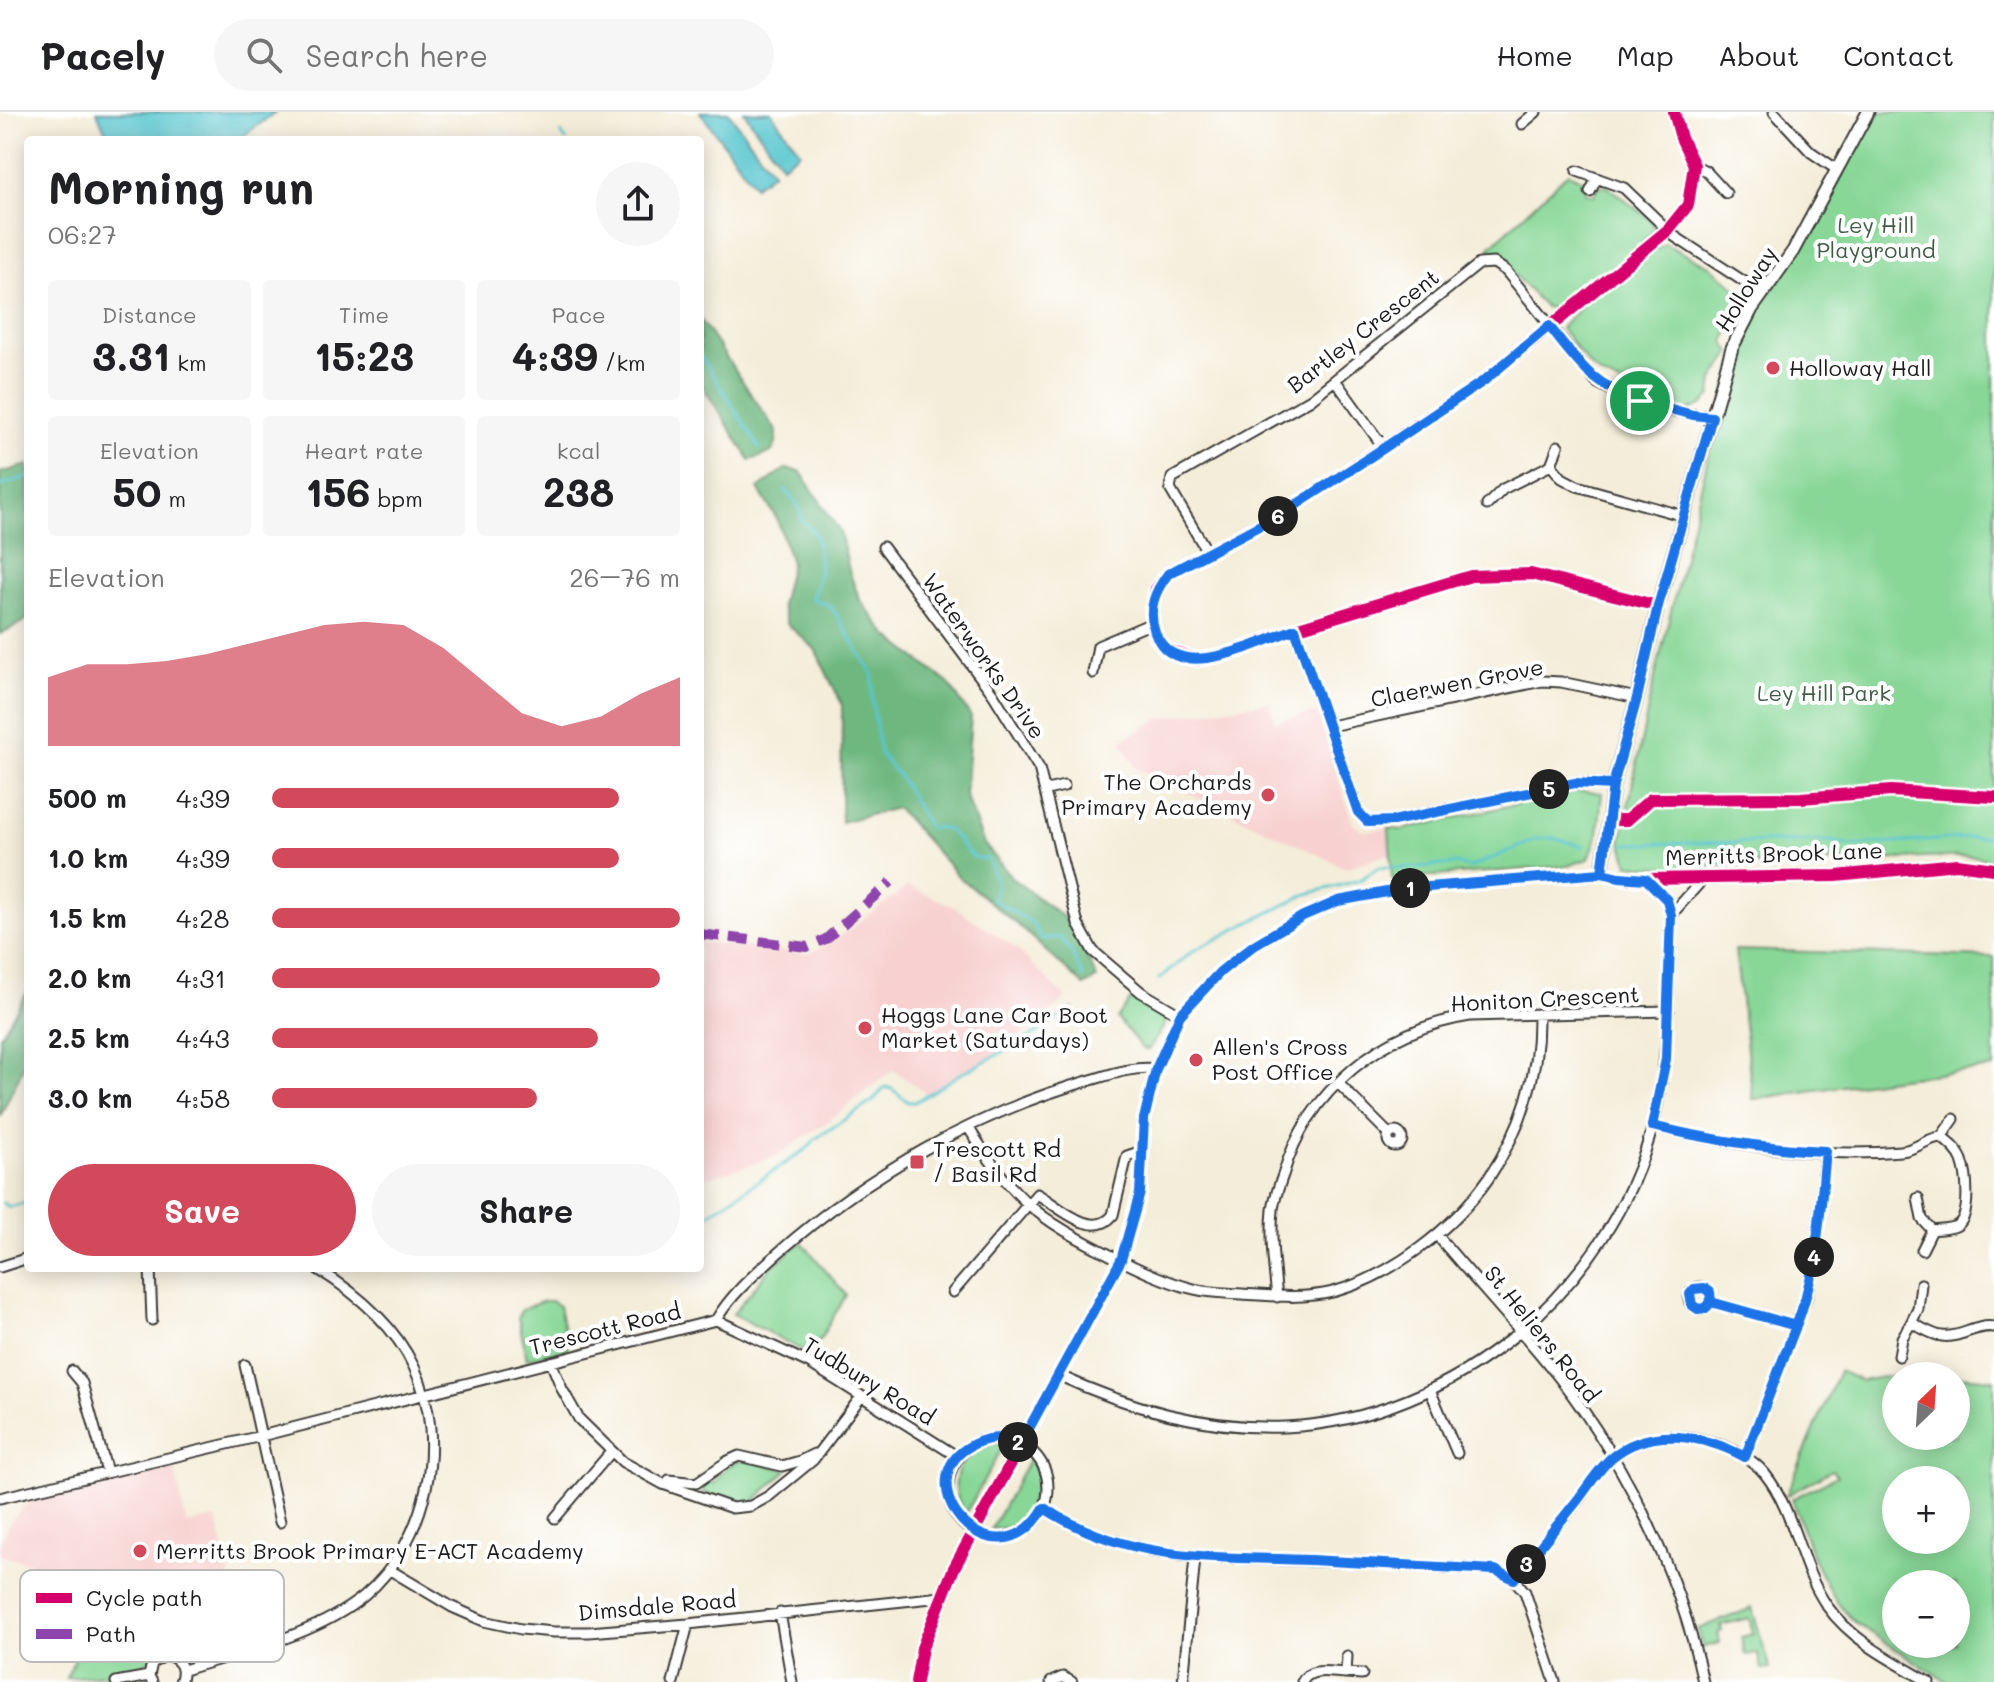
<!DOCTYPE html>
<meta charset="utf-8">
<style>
:root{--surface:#fff;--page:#f6f6f6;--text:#202124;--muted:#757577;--line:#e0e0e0;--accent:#d1495b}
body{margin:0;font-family:Mali,sans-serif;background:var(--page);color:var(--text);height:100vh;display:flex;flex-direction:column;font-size:30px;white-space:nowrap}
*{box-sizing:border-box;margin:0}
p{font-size:26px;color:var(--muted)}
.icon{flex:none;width:44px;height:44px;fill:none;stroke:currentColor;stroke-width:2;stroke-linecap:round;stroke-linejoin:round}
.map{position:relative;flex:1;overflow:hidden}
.drawer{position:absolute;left:24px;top:24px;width:680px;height:1136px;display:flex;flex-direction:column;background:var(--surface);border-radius:8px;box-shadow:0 4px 20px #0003}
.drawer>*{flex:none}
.needle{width:52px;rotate:25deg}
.buttons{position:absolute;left:1882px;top:1250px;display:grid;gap:16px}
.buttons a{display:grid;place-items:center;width:88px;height:88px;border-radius:50%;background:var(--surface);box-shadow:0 4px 20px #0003;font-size:40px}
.pin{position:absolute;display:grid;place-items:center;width:68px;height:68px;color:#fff;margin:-34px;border:4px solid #fff;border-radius:50%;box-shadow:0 2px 8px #0007}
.km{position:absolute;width:40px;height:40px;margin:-20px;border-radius:50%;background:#222;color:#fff;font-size:22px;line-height:40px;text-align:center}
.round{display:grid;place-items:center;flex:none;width:84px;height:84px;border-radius:42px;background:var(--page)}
.head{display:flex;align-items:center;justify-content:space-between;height:136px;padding:0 24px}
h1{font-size:44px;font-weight:800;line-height:60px}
.metrics{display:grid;grid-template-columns:repeat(3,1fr);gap:12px;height:136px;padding:8px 24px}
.metrics div{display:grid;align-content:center;border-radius:8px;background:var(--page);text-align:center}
.metrics b{font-size:40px;font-weight:800}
.metrics small{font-size:22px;font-weight:400}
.metrics p{font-size:22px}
.chart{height:224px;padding:16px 24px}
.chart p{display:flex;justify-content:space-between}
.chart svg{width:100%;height:144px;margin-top:8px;fill:var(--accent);opacity:.7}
.primary-button{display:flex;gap:16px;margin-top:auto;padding:16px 24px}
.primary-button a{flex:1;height:92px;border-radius:48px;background:var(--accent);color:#fff;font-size:32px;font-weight:800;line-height:92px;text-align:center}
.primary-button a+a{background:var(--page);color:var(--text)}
ul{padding:0 24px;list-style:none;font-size:26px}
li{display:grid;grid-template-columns:128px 96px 1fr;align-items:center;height:60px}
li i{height:20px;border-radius:10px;background:var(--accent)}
header{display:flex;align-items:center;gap:48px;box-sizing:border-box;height:112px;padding:0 40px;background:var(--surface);border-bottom:2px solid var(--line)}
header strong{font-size:38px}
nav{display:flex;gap:44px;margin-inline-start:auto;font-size:28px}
.search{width:560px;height:72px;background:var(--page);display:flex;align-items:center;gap:20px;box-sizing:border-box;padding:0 28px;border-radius:44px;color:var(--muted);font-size:30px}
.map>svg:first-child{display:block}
.built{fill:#f7d0cf}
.green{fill:#88d797;stroke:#527a5a;stroke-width:2;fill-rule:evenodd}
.forest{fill:#6eb880;stroke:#456a4e;stroke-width:2}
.water{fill:#59c6cf;stroke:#3a7176;stroke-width:2}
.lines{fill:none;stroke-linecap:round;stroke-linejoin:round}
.stream{stroke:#59c6cf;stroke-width:3}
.minor-casing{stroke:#3c3b38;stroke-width:13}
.tertiary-casing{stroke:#3c3b38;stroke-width:15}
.minor{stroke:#fff;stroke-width:9}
.tertiary{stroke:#fff;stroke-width:11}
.quiet{stroke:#8e44ad;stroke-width:10;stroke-dasharray:20 10;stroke-linecap:butt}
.cycleway-casing{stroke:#fff;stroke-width:17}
.cycleway{stroke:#d6006c;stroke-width:12}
.route-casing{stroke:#fff;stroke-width:16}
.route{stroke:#1a73e8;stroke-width:10}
.poi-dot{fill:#d1495b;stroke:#fff;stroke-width:3}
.labels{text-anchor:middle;stroke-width:8;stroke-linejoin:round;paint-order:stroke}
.park-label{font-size:22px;fill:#425d47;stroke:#fff}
.street-label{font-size:22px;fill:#1c1c1c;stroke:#fff}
.poi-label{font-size:22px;fill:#1c1c1c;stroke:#fff;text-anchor:start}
.key{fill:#fff;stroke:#bbb;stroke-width:2}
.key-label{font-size:22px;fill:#1c1c1c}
</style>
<header>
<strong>Pacely</strong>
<div class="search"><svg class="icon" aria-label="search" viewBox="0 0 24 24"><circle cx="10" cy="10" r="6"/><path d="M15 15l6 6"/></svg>Search here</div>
<nav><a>Home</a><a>Map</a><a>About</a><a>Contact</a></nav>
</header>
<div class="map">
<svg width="1994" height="1570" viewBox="0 0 1994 1570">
<rect width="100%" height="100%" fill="#fff"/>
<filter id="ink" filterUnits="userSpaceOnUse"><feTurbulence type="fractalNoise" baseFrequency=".0125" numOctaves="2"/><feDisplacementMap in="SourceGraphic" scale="16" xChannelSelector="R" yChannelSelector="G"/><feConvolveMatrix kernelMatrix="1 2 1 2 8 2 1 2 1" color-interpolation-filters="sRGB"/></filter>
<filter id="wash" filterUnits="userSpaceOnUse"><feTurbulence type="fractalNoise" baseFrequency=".006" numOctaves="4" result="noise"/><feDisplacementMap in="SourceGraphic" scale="32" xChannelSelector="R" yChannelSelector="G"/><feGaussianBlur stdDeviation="1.8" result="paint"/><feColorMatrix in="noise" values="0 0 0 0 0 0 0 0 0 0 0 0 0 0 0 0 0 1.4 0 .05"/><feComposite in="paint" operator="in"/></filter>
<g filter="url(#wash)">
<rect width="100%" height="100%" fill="#f4edd9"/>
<path class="built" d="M1269 590 1275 610 1317 600 1353 712 1365 719 1389 716 1392 741 1346 756 1136 656 1121 629 1161 606Z
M908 774 953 794 1018 838 1065 885 1059 894 1001 938 929 983 893 958 827 1010 775 1045 700 1068V830L808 842 834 829Z
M174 1353 186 1412 216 1406 230 1459 217 1507 81 1534 37 1514 36 1493 49 1456 0 1443V1432L8 1413 24 1393 47 1385Z"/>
<path class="green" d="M1875 0H1994V749L1974 744 1669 756 1629 753 1621 729 1650 586 1718 305 1738 237 1759 195 1799 141Z
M1568 61 1586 69V80L1593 84 1600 74 1608 75 1652 109 1654 117 1611 164 1665 132 1710 154 1746 184 1724 230 1731 240 1713 268 1711 284 1703 292 1684 301 1602 264 1589 253 1561 216 1604 169 1557 197 1545 195 1489 136Z
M1575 679 1602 681 1598 722 1589 747 1567 754 1392 767 1389 716 1401 718Z
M1735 838 1994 845V956L1900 966 1753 987Z
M1135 882 1165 906V913L1148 938 1142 936 1117 906Z
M802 1130 846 1183 811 1243 733 1202 770 1156Z
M544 1189H551L559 1194 568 1237 527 1247 518 1205 522 1197Z
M1839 1259 1861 1269 1913 1260 1994 1267V1570H1947L1857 1512C1822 1480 1807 1431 1792 1387L1837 1364 1832 1358 1786 1384ZM1956 1264V1324H1896V1264ZM1896 1368H1956V1428H1896ZM1896 1472H1956V1532H1896Z
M991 1332H1004L965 1403C947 1371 955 1344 991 1332Z
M1030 1346C1054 1382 1034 1418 991 1417Z
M744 1348 787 1358 751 1392 731 1393 699 1378 707 1371H715C722 1358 729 1351 744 1348Z
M1752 1496 1770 1556 1762 1557 1757 1541 1745 1543 1741 1525 1753 1522 1749 1506 1721 1513 1722 1519 1718 1521 1720 1531 1703 1535 1698 1517Z
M217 1507 256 1528 193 1549 177 1541 160 1539 137 1559 66 1566 81 1534Z"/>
<path class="forest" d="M700 207 777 320C777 342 770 342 750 348L700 270Z
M28 353V507L0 522V361Z
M785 357 800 359 840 420 850 462 860 488 887 523 949 572 971 605 965 683 984 732 1013 767 1071 811 1097 866 1084 874 1017 812 959 765 897 696 841 710 842 593 815 537 787 512 781 493 791 451 777 407 758 377Z
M28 879V945L0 1005V924Z"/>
<path class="water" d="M97 0H276L238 28H109Z
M700 0H728L773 60 755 74Z
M744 0H771L800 40 782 53Z"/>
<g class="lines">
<path class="stream" d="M561 21 566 28
M700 243 760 336
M0 374 28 364
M785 377 799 396 802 409 814 420 818 432 820 459 812 487 831 494 873 563 872 586 880 642 899 664 930 717C955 709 959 737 974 745 979 747 984 746 988 747L997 771 993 788 1033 811 1041 827 1060 825 1072 841 1083 865
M1625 732 1832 729 1850 734 1994 724
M1159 867 1193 839 1240 815 1307 782 1360 768 1379 755 1407 756 1455 752 1471 755 1538 727 1552 726 1583 734
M3 1091 9 1095 28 1090
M700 1108 808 1036 815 1027 873 989 885 975 892 977 908 990H915L960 962 1024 929 1072 897"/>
</g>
</g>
<g filter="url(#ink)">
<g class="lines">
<g class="minor-casing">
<path id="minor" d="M1774 0 1811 40 1836 57
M1522 12 1536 0
M1694 53 1706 59 1726 81
M1577 59 1624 76 1674 124 1763 182
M1590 80 1597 66
M1335 268 1384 336
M1551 353 1558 334
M1487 393 1503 377 1551 353 1562 366 1577 374 1684 404
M883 435 993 582 1039 656 1078 812 1093 839 1141 880 1180 903
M1208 441 1170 377 1172 366 1311 287 1479 152 1494 151 1506 159 1596 270C1631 290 1672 301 1712 305
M1658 494 1531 462 1471 464 1295 517 1234 540 1198 548 1166 538 1156 525 1152 511V494L1156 477 1168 462 1285 400 1485 268 1668 118 1688 93 1694 53 1681 26 1674 0
M1295 517 1358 700 1368 710 1393 709 1575 671 1613 673
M1093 561 1098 534 1152 511
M1330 614 1542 569 1561 570 1637 586
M1047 678 1064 674
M1602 761 1629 767H1646L1836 764 1957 752 1994 757
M1671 803 1704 766
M1338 971 1389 1022
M1652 1014C1733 1034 1818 1046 1901 1039 1917 1038 1926 1026 1941 1025L1954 1007
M968 1015C985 1042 1003 1069 1027 1091 1051 1113 1081 1128 1110 1143 1136 1156 1165 1170 1194 1177 1209 1181 1227 1181 1242 1182 1272 1184 1304 1187 1333 1180 1392 1164 1454 1116 1488 1067 1522 1016 1539 964 1538 902
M1388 1027a7 7 0 1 1 14 0a7 7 0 1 1-14 0Z
M1918 1086 1922 1107 1932 1118
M1437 1123C1472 1165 1510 1206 1545 1248 1619 1337 1679 1457 1703 1570
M1922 1138 1932 1118C1939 1117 1950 1117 1956 1114 1972 1106 1967 1062 1962 1048 1958 1038 1949 1031 1941 1025
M0 1155 28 1146
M150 1156 152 1208
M1689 1186a11 11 0 1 1 22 0a11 11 0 1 1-22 0Z
M953 1180 1037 1082C1058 1093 1092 1129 1113 1103L1127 1044 1142 1039
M1277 1185C1274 1156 1270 1127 1273 1098 1274 1087 1279 1074 1283 1063 1307 979 1383 917 1470 904L1669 899
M1711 1190 1796 1214
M716 1208 809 1251 958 1345
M1911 1211 1918 1197 1921 1172
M1899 1244 1902 1226 1911 1211C1921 1215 1932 1223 1942 1224 1960 1227 1975 1212 1994 1215
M551 1250 562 1277 579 1307 623 1350 663 1372 732 1396 751 1394 769 1384 813 1348 861 1285
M245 1253 280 1410
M72 1259 82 1271 107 1360
M1058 1263C1129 1296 1205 1318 1285 1315 1454 1308 1611 1175 1653 1013 1670 944 1669 873 1671 803L1667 788 1646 767
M1430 1278 1457 1341
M948 1376a50 50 0 1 1 100 0a50 50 0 1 1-100 0Z
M1745 1345 1807 1185 1816 1135 1826 1039
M669 1368 696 1371 728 1349 739 1344 782 1354 800 1349 814 1342
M0 1386 261 1324 716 1208C732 1181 755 1162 778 1141 868 1062 975 1001 1091 968 1112 962 1134 954 1156 957
M1044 1396C1131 1451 1213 1444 1311 1449 1372 1451 1434 1455 1495 1458L1514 1467C1533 1443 1553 1419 1572 1396 1584 1380 1596 1362 1610 1348 1634 1324 1676 1320 1708 1329 1728 1334 1751 1345 1765 1362 1796 1401 1799 1454 1827 1494 1852 1529 1893 1549 1929 1570
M555 1406 611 1340
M390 1458 452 1495 484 1509 521 1517 554 1520H589L688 1512 941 1485
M1514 1467 1525 1480 1555 1570
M780 1501 792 1570
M184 1558C241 1540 317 1523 364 1484 427 1431 449 1329 414 1255 394 1212 355 1180 316 1156
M1346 1561 1362 1562
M116 1570 149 1564
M152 1570 149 1564 152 1551 166 1543C180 1547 186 1556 180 1570
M673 1570 688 1512
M1051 1570 1063 1565 1072 1570
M1183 1570 1195 1446
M1302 1570C1310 1554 1332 1561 1346 1561L1347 1544"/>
</g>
<g class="tertiary-casing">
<path id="tertiary" d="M916 1570 922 1536 954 1456 1121 1148 1140 1081 1144 1007 1156 957 1180 903 1220 860 1254 833 1303 804 1338 789 1403 777 1602 761 1613 673 1637 586 1658 494 1732 236 1752 197 1793 139 1868 0"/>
</g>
<use href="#minor" class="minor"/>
<use href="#tertiary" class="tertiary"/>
<path class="quiet" d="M700 822 807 835 826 827 891 770"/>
<g class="cycleway-casing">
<path id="cycleway" d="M1658 494 1531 462 1471 464 1295 517 1234 540 1198 548 1166 538 1156 525 1152 511V494L1156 477 1168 462 1285 400 1485 268 1668 118 1688 93 1694 53 1681 26 1674 0
M1610 708H1627L1651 687 1801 686 1891 679 1994 685
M916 1570 922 1536 954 1456 1121 1148 1140 1081 1144 1007 1156 957 1180 903 1220 860 1254 833 1303 804 1338 789 1403 777 1602 761 1629 767H1646L1836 764 1957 752 1994 757"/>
</g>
<use href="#cycleway" class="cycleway"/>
</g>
</g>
<g class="lines" filter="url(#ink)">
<g class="route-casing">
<path id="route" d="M1640 289 1693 303 1712 305 1658 494 1637 586 1613 673 1602 761 1403 777 1338 789 1303 804 1254 833 1220 860 1180 903 1156 957 1144 1007 1140 1081 1121 1148 1021 1331C1006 1324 989 1325 974 1332 900 1368 994 1480 1044 1396 1132 1452 1212 1444 1311 1448 1372 1451 1434 1455 1495 1458L1514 1467C1535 1441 1556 1415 1576 1390 1587 1376 1598 1358 1611 1346 1650 1313 1704 1323 1745 1345L1796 1214 1711 1190 1710 1180 1704 1176 1694 1177 1690 1182 1692 1193 1698 1197 1706 1196 1711 1190 1796 1214C1818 1159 1820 1098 1826 1039 1767 1037 1710 1028 1652 1014L1666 947 1671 803 1667 788 1646 767 1619 765 1602 761 1613 673 1575 671 1393 709 1368 710 1358 700 1295 517C1259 530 1174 575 1155 520 1147 497 1155 479 1168 462L1285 400 1384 336 1485 268 1549 214C1580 253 1592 273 1640 289"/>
</g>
<use href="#route" class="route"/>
</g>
<g class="poi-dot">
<circle cx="1773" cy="256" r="8"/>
<circle cx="1268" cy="683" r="8"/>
<circle cx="865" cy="916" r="8"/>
<circle cx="1196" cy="948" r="8"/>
<rect x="909" y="1042" width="16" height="16" rx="4"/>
<circle cx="140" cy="1439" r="8"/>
</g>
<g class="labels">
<g class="park-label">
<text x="1876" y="121">Ley Hill<tspan x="1876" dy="25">Playground</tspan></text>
<text x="1824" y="589">Ley Hill Park</text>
</g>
<g class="street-label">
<text transform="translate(1746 177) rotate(-58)" y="8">Holloway</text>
<text transform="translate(1363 219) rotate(-38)" y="8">Bartley Crescent</text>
<text transform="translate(984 544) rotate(55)" y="8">Waterworks Drive</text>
<text transform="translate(1457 571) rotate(-11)" y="8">Claerwen Grove</text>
<text transform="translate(1774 742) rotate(-2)" y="8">Merritts Brook Lane</text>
<text transform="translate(1545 887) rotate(-3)" y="8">Honiton Crescent</text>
<text transform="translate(605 1217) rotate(-14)" y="8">Trescott Road</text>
<text transform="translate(1542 1222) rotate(51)" y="8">St Heliers Road</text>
<text transform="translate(869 1269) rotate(31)" y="8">Tudbury Road</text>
<text transform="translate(657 1494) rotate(-5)" y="8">Dimsdale Road</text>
</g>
<g class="poi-label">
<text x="1789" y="264">Holloway Hall</text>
<text x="1252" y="678" text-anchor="end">The Orchards<tspan x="1252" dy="25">Primary Academy</tspan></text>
<text x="881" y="911">Hoggs Lane Car Boot<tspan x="881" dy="25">Market (Saturdays)</tspan></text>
<text x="1212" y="943">Allen's Cross<tspan x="1212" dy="25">Post Office</tspan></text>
<text x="933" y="1045">Trescott Rd<tspan x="933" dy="25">/ Basil Rd</tspan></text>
<text x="156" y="1447">Merritts Brook Primary E-ACT Academy</text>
</g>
</g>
<rect x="20" y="1458" width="264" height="92" rx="12" class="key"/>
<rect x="36" y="1481" width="36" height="10" fill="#d6006c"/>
<rect x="36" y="1517" width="36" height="10" fill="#8e44ad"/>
<g class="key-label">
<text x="86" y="1494">Cycle path</text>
<text x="86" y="1530">Path</text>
</g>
</svg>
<div class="buttons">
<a><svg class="needle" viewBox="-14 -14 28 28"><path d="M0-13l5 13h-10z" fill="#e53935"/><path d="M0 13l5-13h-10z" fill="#757577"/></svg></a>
<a>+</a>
<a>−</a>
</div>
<div class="pin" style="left:1640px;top:289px;background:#1e9e55"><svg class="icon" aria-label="arrive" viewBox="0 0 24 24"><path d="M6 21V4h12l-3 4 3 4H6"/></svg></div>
<b class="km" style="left:1410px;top:776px">1</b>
<b class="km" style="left:1018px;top:1330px">2</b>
<b class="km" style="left:1526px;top:1452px">3</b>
<b class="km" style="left:1814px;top:1145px">4</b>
<b class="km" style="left:1549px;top:677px">5</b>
<b class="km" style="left:1278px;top:404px">6</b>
<section class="drawer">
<div class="head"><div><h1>Morning run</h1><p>06:27</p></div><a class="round"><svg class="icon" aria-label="share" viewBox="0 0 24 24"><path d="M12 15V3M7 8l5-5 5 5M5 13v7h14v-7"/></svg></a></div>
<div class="metrics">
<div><p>Distance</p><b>3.31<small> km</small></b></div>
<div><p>Time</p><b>15:23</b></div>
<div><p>Pace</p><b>4:39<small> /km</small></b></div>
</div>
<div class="metrics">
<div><p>Elevation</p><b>50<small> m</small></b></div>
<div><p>Heart rate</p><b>156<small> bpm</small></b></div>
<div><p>kcal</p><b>238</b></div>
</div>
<div class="chart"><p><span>Elevation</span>26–76 m</p>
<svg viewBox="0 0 160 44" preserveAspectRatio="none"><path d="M0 44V23L10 19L20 19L30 18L40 16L50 13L60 10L70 7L80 6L90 7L100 14L110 24L120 34L130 38L140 35L150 28L160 23V44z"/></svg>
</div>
<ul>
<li><b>500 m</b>4:39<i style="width:85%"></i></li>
<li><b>1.0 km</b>4:39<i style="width:85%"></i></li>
<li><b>1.5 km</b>4:28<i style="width:100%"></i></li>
<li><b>2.0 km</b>4:31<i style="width:95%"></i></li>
<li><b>2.5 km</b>4:43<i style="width:80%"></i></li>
<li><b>3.0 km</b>4:58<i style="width:65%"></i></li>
</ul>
<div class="primary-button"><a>Save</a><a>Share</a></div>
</section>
</div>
